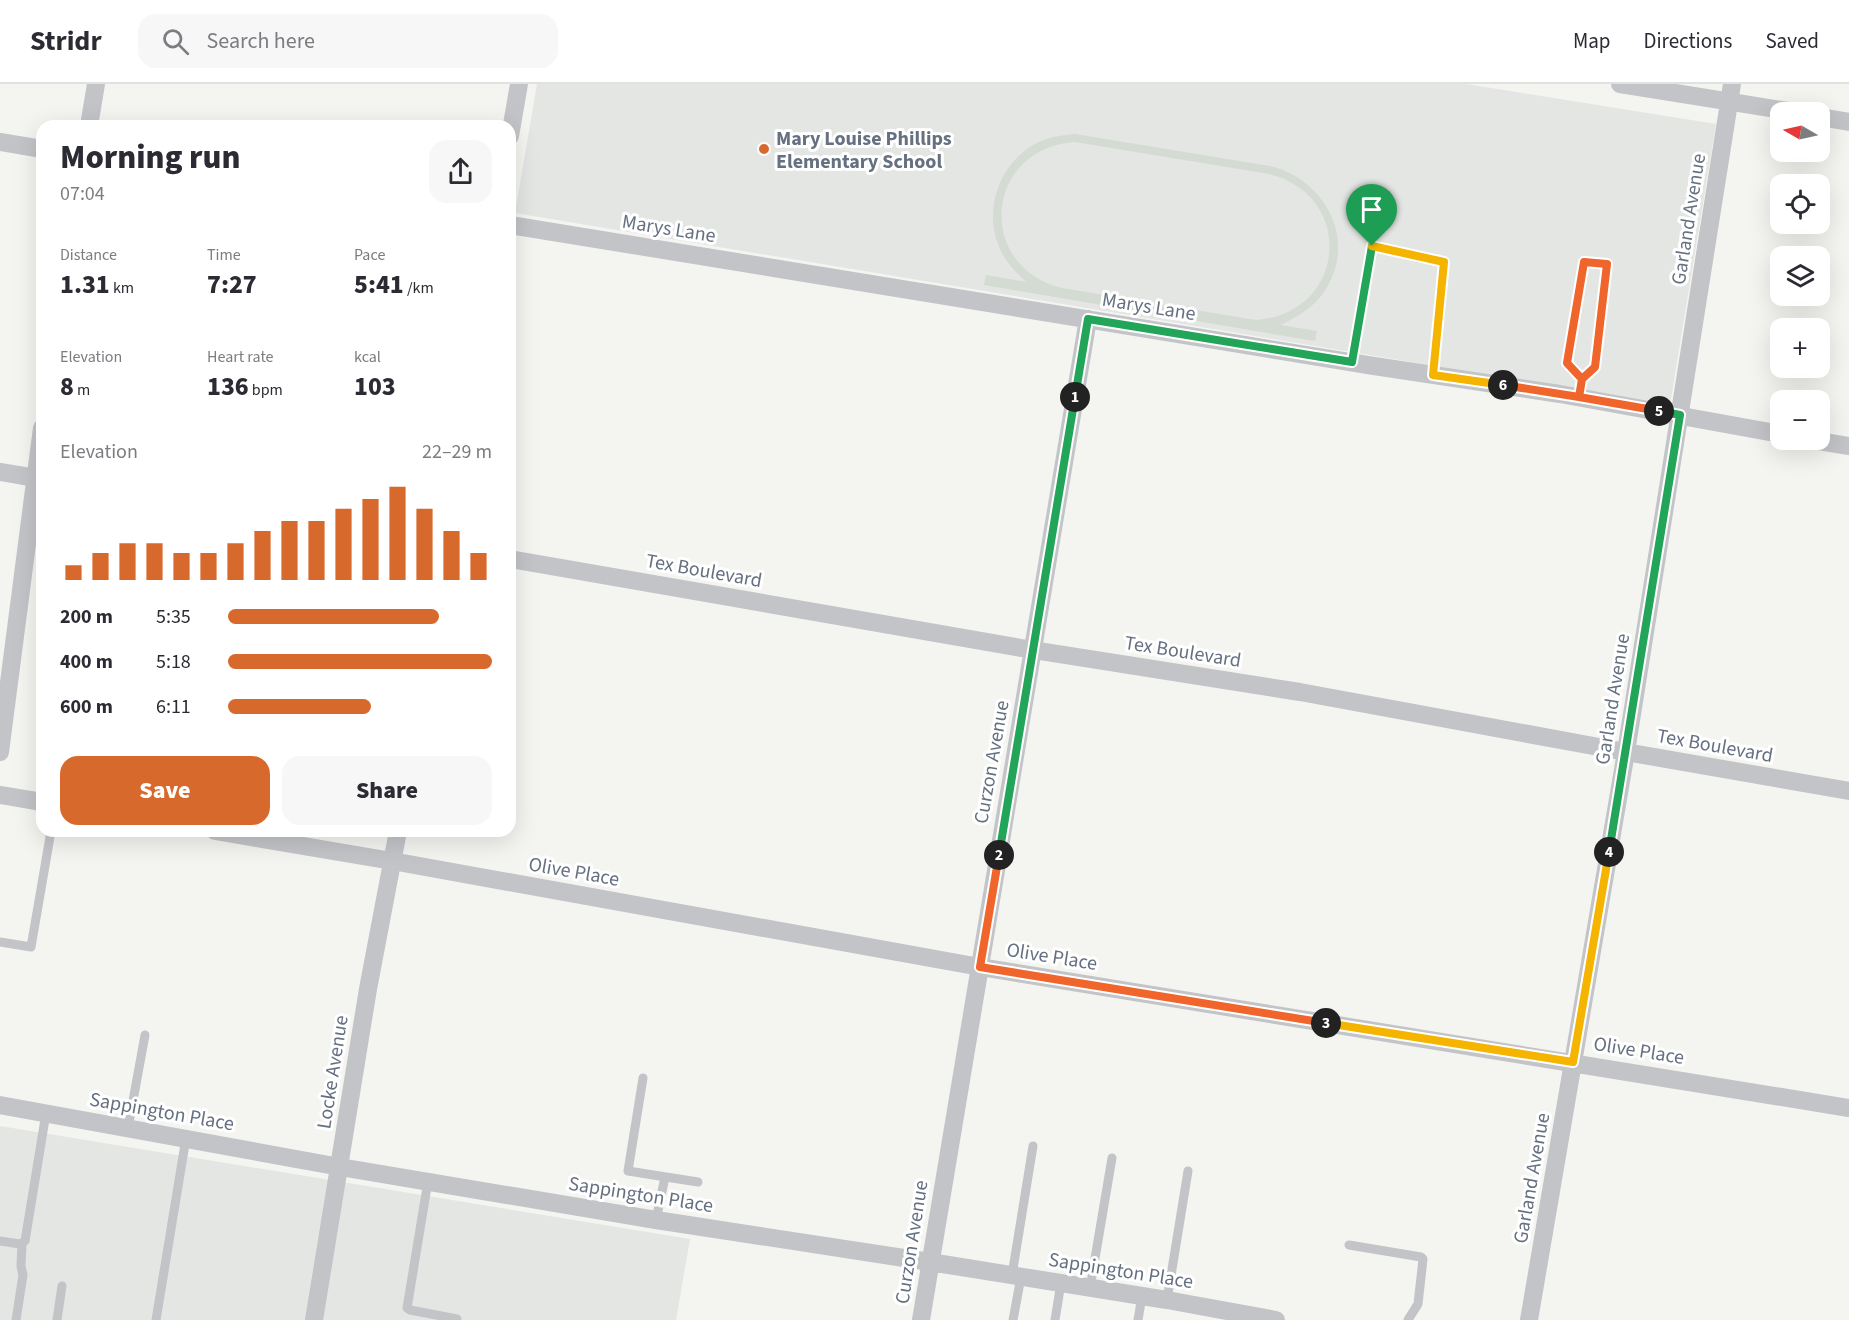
<!DOCTYPE html>
<meta charset="utf-8">
<style>
:root{--surface:#fff;--page:#f7f7f7;--text:#2b2b33;--muted:#7c7c81;--line:#e1e1e2;--accent:#d8692c}
body{margin:0;font-family:"Source Sans 3",sans-serif;background:var(--page);color:var(--text);height:100vh;display:flex;flex-direction:column;font-size:22px;white-space:nowrap}
*{box-sizing:border-box;margin:0}
p{font-size:20px;color:var(--muted)}
.icon{flex:none;width:33px;height:33px;fill:none;stroke:currentColor;stroke-width:2;stroke-linecap:round;stroke-linejoin:round}
.map{position:relative;flex:1;overflow:hidden}
.drawer{position:absolute;left:36px;top:36px;width:480px;height:717px;display:flex;flex-direction:column;background:var(--surface);border-radius:18px;box-shadow:0 6px 24px #0002}
.drawer>*{flex:none}
.needle{width:39px;rotate:279deg}
.fabs{position:absolute;left:1770px;top:18px;display:grid;gap:12px}
.fabs a{display:grid;place-items:center;width:60px;height:60px;border-radius:12px;background:var(--surface);box-shadow:0 6px 24px #0002;font-size:30px}
.pin{position:absolute;display:grid;place-items:center;width:51px;height:51px;color:#fff;margin:-62px -26px;border-radius:50% 50% 50% 0;rotate:-45deg;box-shadow:0 0 6px #0007}
.pin .icon{rotate:45deg}
.km{position:absolute;width:30px;height:30px;margin:-15px;border-radius:50%;background:#222;color:#fff;font-size:16px;line-height:30px;text-align:center}
.round{display:grid;place-items:center;flex:none;width:63px;height:63px;border-radius:18px;background:var(--page)}
.headline{display:flex;align-items:center;justify-content:space-between;height:102px;padding:0 24px}
h1{font-size:33px;font-weight:800;line-height:45px}
.stats{display:grid;grid-template-columns:repeat(3,1fr);gap:9px;height:102px;padding:6px 24px}
.stats div{display:grid;align-content:center}
.stats b{font-size:26px;font-weight:800}
.stats small{font-size:16px;font-weight:400}
.stats p{font-size:16px}
.chart{height:168px;padding:12px 24px}
.chart p{display:flex;justify-content:space-between}
.chart svg{width:100%;height:108px;margin-top:6px;stroke:var(--accent);stroke-width:6}
.primary-button{display:flex;gap:12px;margin-top:auto;padding:12px 24px}
.primary-button a{flex:1;height:69px;border-radius:18px;background:var(--accent);color:#fff;font-size:24px;font-weight:800;line-height:69px;text-align:center}
.primary-button a+a{background:var(--page);color:var(--text)}
ul{padding:0 24px;list-style:none;font-size:20px}
li{display:grid;grid-template-columns:96px 72px 1fr;align-items:center;height:45px}
li i{height:15px;border-radius:8px;background:var(--accent)}
header{display:flex;align-items:center;gap:36px;box-sizing:border-box;height:84px;padding:0 30px;background:var(--surface);border-bottom:2px solid var(--line)}
header strong{font-size:28px}
nav{display:flex;gap:33px;margin-inline-start:auto;font-size:21px}
.search{width:420px;height:54px;background:var(--page);display:flex;align-items:center;gap:15px;box-sizing:border-box;padding:0 21px;border-radius:18px;color:var(--muted);font-size:22px}
.map>svg:first-child{display:block}
.built{fill:#e4e6e4}
.green{fill:#d4dbd2;fill-rule:evenodd}
.lines{fill:none;stroke-linecap:round;stroke-linejoin:round}
.lane{stroke:#c2c4c8;stroke-width:9}
.street{stroke:#c2c4c8;stroke-width:18}
.split-1-casing{stroke:#fff;stroke-width:12}
.split-2-casing{stroke:#fff;stroke-width:12}
.split-3-casing{stroke:#fff;stroke-width:12}
.split-4-casing{stroke:#fff;stroke-width:12}
.split-5-casing{stroke:#fff;stroke-width:12}
.split-6-casing{stroke:#fff;stroke-width:12}
.split-7-casing{stroke:#fff;stroke-width:12}
.split-1{stroke:#22a559;stroke-width:8}
.split-2{stroke:#22a559;stroke-width:8}
.split-3{stroke:#f0652b;stroke-width:8}
.split-4{stroke:#f5b400;stroke-width:8}
.split-5{stroke:#22a559;stroke-width:8}
.split-6{stroke:#f0652b;stroke-width:8}
.split-7{stroke:#f5b400;stroke-width:8}
.poi-dot{fill:#d8692c;stroke:#fff;stroke-width:2}
.labels{text-anchor:middle;stroke-width:6;stroke-linejoin:round;paint-order:stroke}
.poi-label{font-size:20px;font-weight:bold;fill:#657080;stroke:#fff;text-anchor:start}
.street-label{font-size:20px;fill:#657080;stroke:#fff}
</style>
<header>
<strong>Stridr</strong>
<div class="search"><svg class="icon" aria-label="search" viewBox="0 0 24 24"><circle cx="10" cy="10" r="6"/><path d="M15 15l6 6"/></svg>Search here</div>
<nav><a>Map</a><a>Directions</a><a>Saved</a></nav>
</header>
<div class="map">
<svg width="1849" height="1236" viewBox="0 0 1849 1236">
<rect width="100%" height="100%" fill="#f4f4f0"/>
<path class="built" d="M537 0H1466L1716 40 1670 321 515 129Z
M0 1042 690 1155 676 1236H0Z"/>
<path class="green" d="M1075 50 1270 82C1328 96 1360 161 1321 212 1310 226 1296 233 1281 241L1317 247 1315 257 984 201 986 191 1026 198C1017 189 1008 181 1002 169 981 130 998 77 1039 58 1050 53 1062 51 1075 50ZM1075 58 1269 90C1357 112 1346 230 1256 236L1062 204C974 182 985 64 1075 58Z"/>
<g class="lines">
<path class="lane" d="M1352 278 1372 162 1444 178 1433 291
M1579 313 1582 295 1567 279 1584 178 1607 180 1595 283 1582 295
M0 858 31 863 51 747
M643 994 628 1087 698 1098
M128 1044 145 951
M428 1097 407 1224 410 1226 457 1235
M656 1136 665 1093
M0 1157 20 1160 25 1157 46 1029
M1349 1161 1421 1173 1423 1175 1418 1220 1408 1236
M1012 1191 1033 1062
M1090 1204 1112 1074
M1167 1216 1188 1087
M16 1236 23 1191 21 1182 22 1159
M57 1236 62 1202
M156 1236 186 1054
M1013 1236 1021 1193
M1055 1236 1061 1199
M1138 1236 1142 1212"/>
<path class="street" d="M1620 0 1794 28
M1820 33 1849 38
M89 42 96 0
M510 52 519 0
M0 58 42 65
M510 141 1374 282 1560 310 1780 350
M1813 356 1849 362
M0 388 42 395
M510 475 1033 566 1300 608 1626 668 1849 707
M0 668 42 344
M0 711 42 718
M215 747 392 777 980 883 1849 1024
M0 1021 340 1083 656 1136 930 1178 1167 1216 1276 1236
M314 1236 368 905 398 747
M921 1236 1088 235
M1529 1236 1626 668 1732 0"/>
</g>
<g class="lines">
<g class="split-1-casing">
<path id="split-1" d="M1075 313 1088 235 1352 278 1372 162"/>
</g>
<g class="split-2-casing">
<path id="split-2" d="M999 771 1075 313"/>
</g>
<g class="split-3-casing">
<path id="split-3" d="M999 771 980 883 1326 939"/>
</g>
<g class="split-4-casing">
<path id="split-4" d="M1326 939 1573 978 1609 768"/>
</g>
<g class="split-5-casing">
<path id="split-5" d="M1609 768 1680 331 1659 327"/>
</g>
<g class="split-6-casing">
<path id="split-6" d="M1503 301 1579 313 1582 295 1595 283 1607 180 1584 178 1567 279 1582 295 1579 313 1659 327"/>
</g>
<g class="split-7-casing">
<path id="split-7" d="M1372 162 1444 178 1433 291 1503 301"/>
</g>
<use href="#split-1" class="split-1"/>
<use href="#split-2" class="split-2"/>
<use href="#split-3" class="split-3"/>
<use href="#split-4" class="split-4"/>
<use href="#split-5" class="split-5"/>
<use href="#split-6" class="split-6"/>
<use href="#split-7" class="split-7"/>
</g>
<circle class="poi-dot" cx="764" cy="65" r="6"/>
<g class="labels">
<g class="poi-label">
<text x="776" y="61">Mary Louise Phillips<tspan x="776" dy="23">Elementary School</tspan></text>
</g>
<g class="street-label">
<text transform="translate(1688 135) rotate(-81)" y="7">Garland Avenue</text>
<text transform="translate(669 144) rotate(9)" y="7">Marys Lane</text>
<text transform="translate(1149 222) rotate(9)" y="7">Marys Lane</text>
<text transform="translate(704 486) rotate(10)" y="7">Tex Boulevard</text>
<text transform="translate(1183 567) rotate(9)" y="7">Tex Boulevard</text>
<text transform="translate(1612 615) rotate(-81)" y="7">Garland Avenue</text>
<text transform="translate(1715 661) rotate(10)" y="7">Tex Boulevard</text>
<text transform="translate(991 678) rotate(-80)" y="7">Curzon Avenue</text>
<text transform="translate(574 787) rotate(10)" y="7">Olive Place</text>
<text transform="translate(1052 872) rotate(9)" y="7">Olive Place</text>
<text transform="translate(1639 966) rotate(9)" y="7">Olive Place</text>
<text transform="translate(332 988) rotate(-81)" y="7">Locke Avenue</text>
<text transform="translate(162 1027) rotate(10)" y="7">Sappington Place</text>
<text transform="translate(1531 1094) rotate(-80)" y="7">Garland Avenue</text>
<text transform="translate(641 1110) rotate(9)" y="7">Sappington Place</text>
<text transform="translate(911 1158) rotate(-81)" y="7">Curzon Avenue</text>
<text transform="translate(1121 1186) rotate(9)" y="7">Sappington Place</text>
</g>
</g>
</svg>
<div class="fabs">
<a><svg class="needle" viewBox="-14 -14 28 28"><path d="M0-13l5 13h-10z" fill="#e53935"/><path d="M0 13l5-13h-10z" fill="#7c7c81"/></svg></a>
<a><svg class="icon" aria-label="locate" viewBox="0 0 24 24"><circle cx="12" cy="12" r="6"/><path d="M12 2v4M12 18v4M2 12h4M18 12h4"/></svg></a>
<a><svg class="icon" aria-label="layers" viewBox="0 0 24 24"><path d="M12 4l9 5-9 5-9-5zM3 14l9 5 9-5"/></svg></a>
<a>+</a>
<a>−</a>
</div>
<div class="pin" style="left:1372px;top:162px;background:#1e9e55"><svg class="icon" aria-label="arrive" viewBox="0 0 24 24"><path d="M6 21V4h12l-3 4 3 4H6"/></svg></div>
<b class="km" style="left:1075px;top:313px">1</b>
<b class="km" style="left:999px;top:771px">2</b>
<b class="km" style="left:1326px;top:939px">3</b>
<b class="km" style="left:1609px;top:768px">4</b>
<b class="km" style="left:1659px;top:327px">5</b>
<b class="km" style="left:1503px;top:301px">6</b>
<section class="drawer">
<div class="headline"><div><h1>Morning run</h1><p>07:04</p></div><a class="round"><svg class="icon" aria-label="share" viewBox="0 0 24 24"><path d="M12 15V3M7 8l5-5 5 5M5 13v7h14v-7"/></svg></a></div>
<div class="stats">
<div><p>Distance</p><b>1.31<small> km</small></b></div>
<div><p>Time</p><b>7:27</b></div>
<div><p>Pace</p><b>5:41<small> /km</small></b></div>
</div>
<div class="stats">
<div><p>Elevation</p><b>8<small> m</small></b></div>
<div><p>Heart rate</p><b>136<small> bpm</small></b></div>
<div><p>kcal</p><b>103</b></div>
</div>
<div class="chart"><p><span>Elevation</span>22–29 m</p>
<svg viewBox="0 0 160 44" preserveAspectRatio="none"><path d="M5 44V38M15 44V33M25 44V29M35 44V29M45 44V33M55 44V33M65 44V29M75 44V24M85 44V20M95 44V20M105 44V15M115 44V11M125 44V6M135 44V15M145 44V24M155 44V33"/></svg>
</div>
<ul>
<li><b>200 m</b>5:35<i style="width:80%"></i></li>
<li><b>400 m</b>5:18<i style="width:100%"></i></li>
<li><b>600 m</b>6:11<i style="width:54%"></i></li>
</ul>
<div class="primary-button"><a>Save</a><a>Share</a></div>
</section>
</div>
